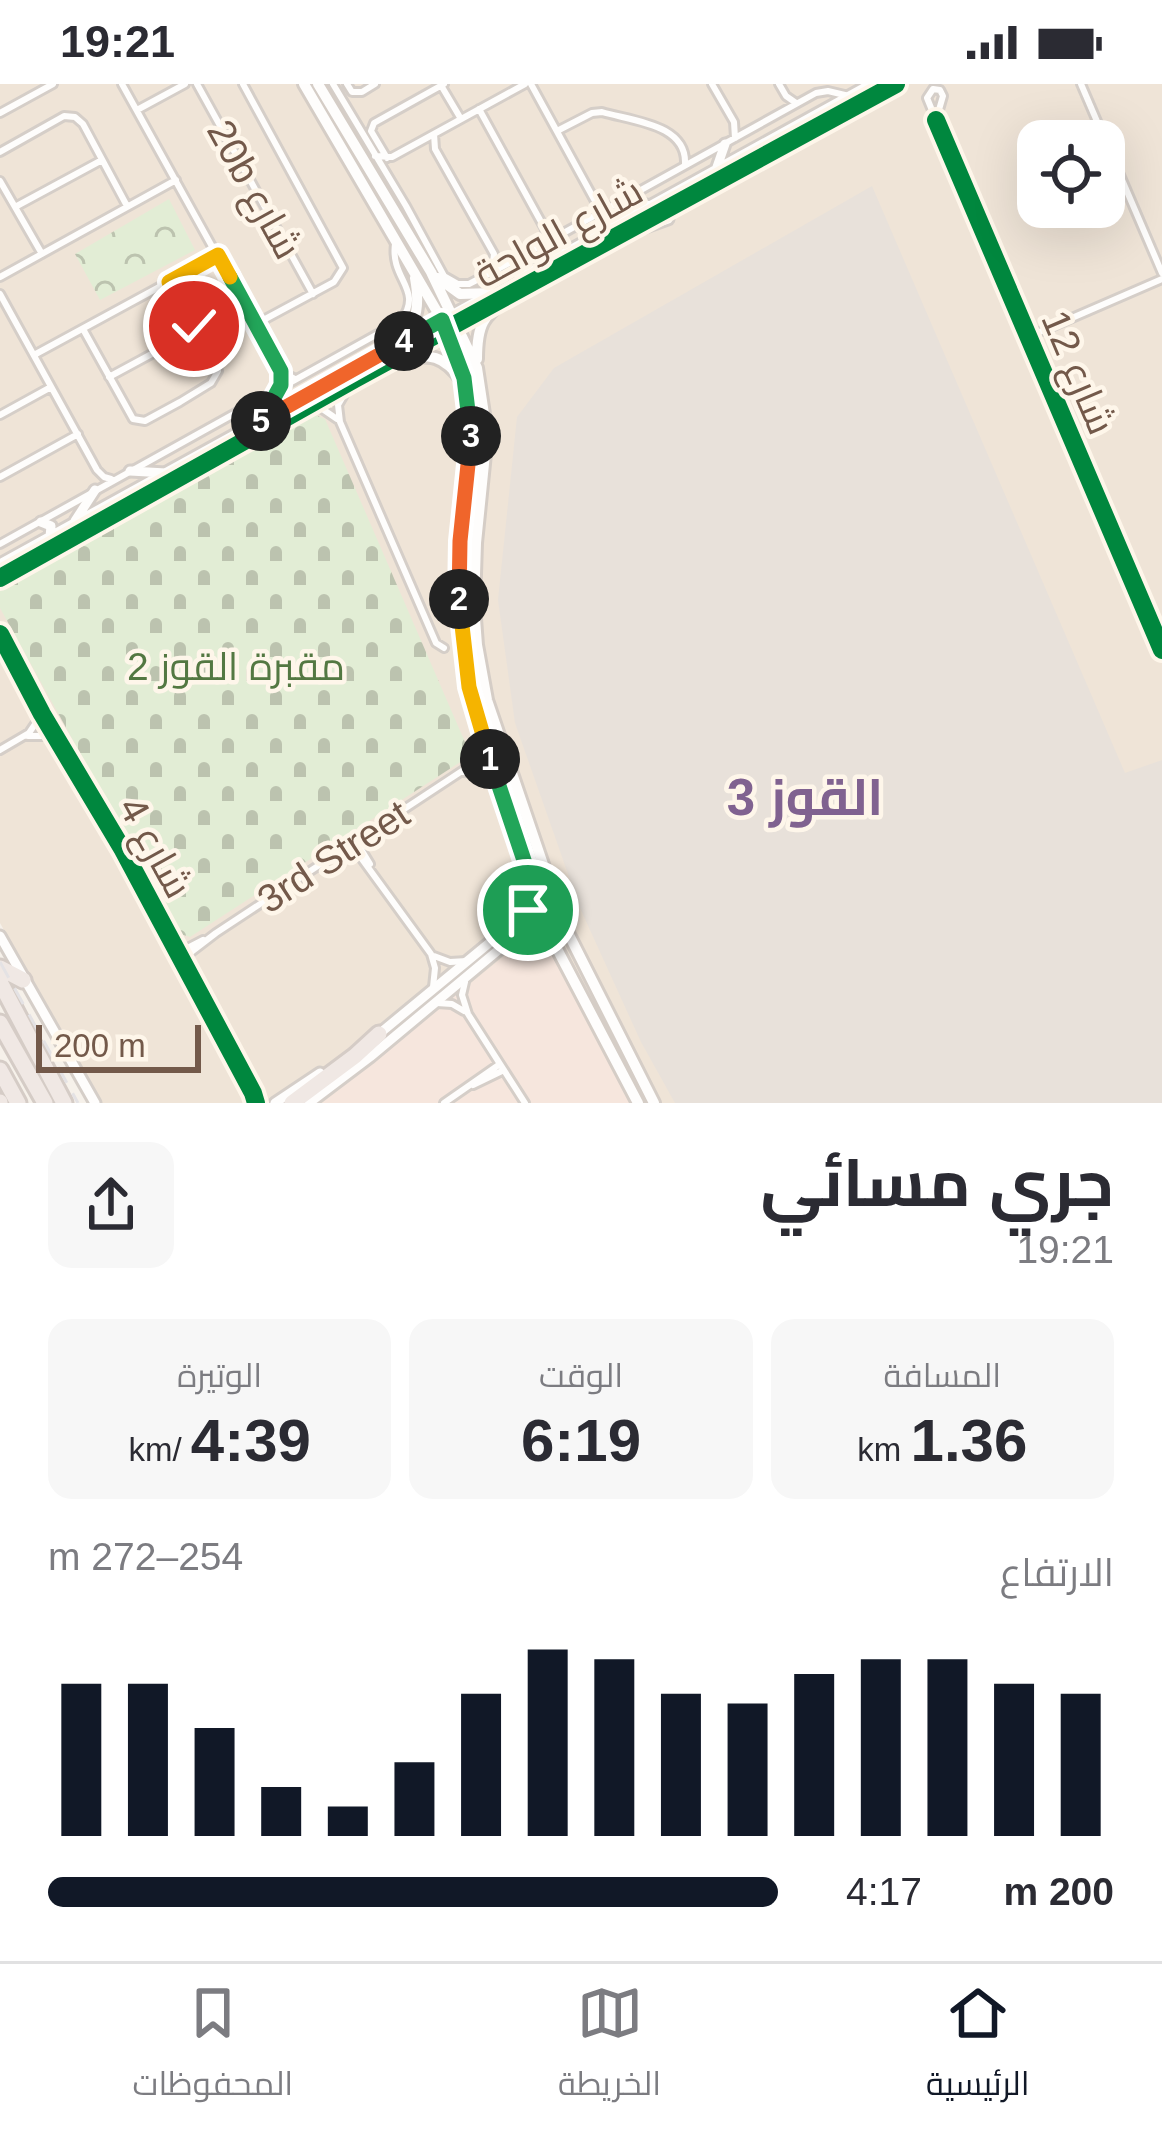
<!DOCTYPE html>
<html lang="ar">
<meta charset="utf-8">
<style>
:root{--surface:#fff;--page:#f7f7f7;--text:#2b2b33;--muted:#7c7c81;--line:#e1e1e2;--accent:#111827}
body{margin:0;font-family:Helvetica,Cairo,sans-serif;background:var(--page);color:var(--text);direction:rtl;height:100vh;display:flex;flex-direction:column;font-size:45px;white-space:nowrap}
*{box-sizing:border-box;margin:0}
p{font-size:39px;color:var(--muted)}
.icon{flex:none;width:66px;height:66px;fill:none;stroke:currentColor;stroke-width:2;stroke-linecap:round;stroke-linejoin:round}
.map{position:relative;height:1019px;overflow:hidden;direction:ltr}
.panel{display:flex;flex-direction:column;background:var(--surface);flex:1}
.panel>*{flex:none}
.controls{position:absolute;left:1017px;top:36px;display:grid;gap:24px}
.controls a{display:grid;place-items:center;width:108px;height:108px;border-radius:24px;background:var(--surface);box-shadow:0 12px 48px #0002;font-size:60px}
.scale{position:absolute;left:36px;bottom:30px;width:165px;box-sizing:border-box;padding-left:12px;border:6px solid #73594a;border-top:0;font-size:33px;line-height:42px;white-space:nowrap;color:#73594a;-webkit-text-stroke:9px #fef6ea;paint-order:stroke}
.pin{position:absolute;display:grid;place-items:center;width:102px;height:102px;color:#fff;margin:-51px;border:6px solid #fff;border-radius:50%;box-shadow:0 3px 12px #0007}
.km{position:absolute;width:60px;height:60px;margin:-30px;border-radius:50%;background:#222;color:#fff;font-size:33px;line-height:60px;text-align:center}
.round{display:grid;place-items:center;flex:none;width:126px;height:126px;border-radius:24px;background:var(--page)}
.headline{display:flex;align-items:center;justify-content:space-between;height:204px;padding:0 48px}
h1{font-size:66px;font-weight:700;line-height:90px}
.metrics{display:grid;grid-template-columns:repeat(3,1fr);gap:18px;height:204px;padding:12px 48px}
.metrics div{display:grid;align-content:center;border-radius:24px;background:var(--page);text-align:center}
.metrics b{font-size:60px;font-weight:700}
.metrics small{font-size:33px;font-weight:400}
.metrics p{font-size:33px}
.chart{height:336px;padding:24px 48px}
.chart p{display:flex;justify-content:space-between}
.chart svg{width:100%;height:216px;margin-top:12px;stroke:var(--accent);stroke-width:6}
ul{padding:0 48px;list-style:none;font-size:39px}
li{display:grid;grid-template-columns:192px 144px 1fr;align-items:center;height:90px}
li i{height:30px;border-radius:15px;background:var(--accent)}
.status{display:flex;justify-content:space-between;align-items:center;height:84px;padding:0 60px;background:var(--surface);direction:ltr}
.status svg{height:33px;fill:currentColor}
.menu{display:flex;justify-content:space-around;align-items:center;height:168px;border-top:3px solid var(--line);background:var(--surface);font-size:33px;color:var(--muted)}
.menu a{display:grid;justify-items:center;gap:6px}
.menu .on{color:var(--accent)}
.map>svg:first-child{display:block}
.residential{fill:#efe4d7;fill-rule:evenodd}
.commercial{fill:#f6e6dd}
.industrial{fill:#e8e1da}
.cemetery{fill:url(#cemetery-stones)}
.park{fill:url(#park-crowns)}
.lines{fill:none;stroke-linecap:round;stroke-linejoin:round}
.minor-casing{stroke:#d5cec8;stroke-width:12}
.tertiary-casing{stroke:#d5cec8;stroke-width:15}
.secondary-casing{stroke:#d5cdc6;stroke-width:16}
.motorway-casing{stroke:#d5ccc6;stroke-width:21}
.minor{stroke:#fefdfc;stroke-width:6}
.tertiary{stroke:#fefdfc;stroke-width:9}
.secondary{stroke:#fefdfc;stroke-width:10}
.motorway{stroke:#f0e8e4;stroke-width:15}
.rail{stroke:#e4e2e4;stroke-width:3;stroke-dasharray:18 12;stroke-linecap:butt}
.cycleway-casing{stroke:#fef6ea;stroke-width:26}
.cycleway{stroke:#00873e;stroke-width:18}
.split-1-casing{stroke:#fff;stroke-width:24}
.split-2-casing{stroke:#fff;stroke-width:24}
.split-3-casing{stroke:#fff;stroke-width:24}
.split-4-casing{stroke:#fff;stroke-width:24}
.split-5-casing{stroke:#fff;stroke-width:24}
.split-6-casing{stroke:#fff;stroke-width:24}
.split-7-casing{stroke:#fff;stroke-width:24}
.split-1{stroke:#22a559;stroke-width:15}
.split-2{stroke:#f5b400;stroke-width:15}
.split-3{stroke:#f0652b;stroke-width:15}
.split-4{stroke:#22a559;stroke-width:15}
.split-5{stroke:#f0652b;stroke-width:15}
.split-6{stroke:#22a559;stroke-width:15}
.split-7{stroke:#f5b400;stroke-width:15}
.labels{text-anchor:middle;stroke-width:9;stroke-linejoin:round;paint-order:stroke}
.street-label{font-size:39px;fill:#73594a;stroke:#fef6ea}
.park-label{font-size:39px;fill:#537842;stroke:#fef6ea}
.district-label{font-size:51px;font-weight:bold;fill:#806290;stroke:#fef6ea}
</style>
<div class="status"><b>19:21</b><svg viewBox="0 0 49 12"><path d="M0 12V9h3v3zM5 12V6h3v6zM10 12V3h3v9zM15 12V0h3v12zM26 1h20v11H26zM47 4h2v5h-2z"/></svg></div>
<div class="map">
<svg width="1162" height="1019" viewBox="0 0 1162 1019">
<defs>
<pattern id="cemetery-stones" width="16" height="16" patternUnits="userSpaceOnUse" patternTransform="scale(3)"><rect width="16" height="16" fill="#e2edd5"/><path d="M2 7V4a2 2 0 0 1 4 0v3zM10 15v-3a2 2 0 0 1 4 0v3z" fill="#bcc3af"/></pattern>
<pattern id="park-crowns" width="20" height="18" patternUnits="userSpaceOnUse" patternTransform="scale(3)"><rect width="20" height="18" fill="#e2edd5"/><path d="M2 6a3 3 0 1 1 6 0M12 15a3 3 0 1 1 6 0" fill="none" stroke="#bcc3af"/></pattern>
</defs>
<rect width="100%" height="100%" fill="#f6f1ea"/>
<path class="residential" d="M0 0H1162V1019H99L0 839ZM1038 57H1104V123H1038Z"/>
<path class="commercial" d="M530 857 542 861 553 873 633 1019H322L508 869 520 859Z"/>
<path class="industrial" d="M872 102 1125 689 1162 676V1019H675L641 958 580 824 515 639 498 516 517 333 554 284Z"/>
<path class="cemetery" d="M315 331 325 335 468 665 465 675 190 853 180 850 0 524V506Z"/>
<path class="park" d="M169 115 195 166 100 216 75 170Z"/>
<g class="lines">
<g class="minor-casing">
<path id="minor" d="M122 0 281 287 295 295
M197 0 313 210
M243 0 343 184 334 198 256 240
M333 0 406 122 444 192 458 200H469L511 178 816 9 828 7 849 12
M347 0 352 8H362L375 0
M531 0 595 117V130
M712 0 734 38 735 54
M779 0 786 12 796 19
M1081 0 1162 189
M442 3 461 35
M933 5 940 6 943 12 936 36 927 14Z
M479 25 545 145 546 159
M137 26 185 0
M0 29 53 0
M936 36 1162 566
M557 47 592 29 602 28C632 37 687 40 685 80
M434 50 435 65 494 170 492 187
M0 68 64 32 75 33 83 40 127 122
M375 72 392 73 525 0
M387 74 371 47 374 39 444 0
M0 97 42 170
M15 123 102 76
M0 193 176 96
M0 210 97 386 104 393 111 395
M83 245 133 335 145 337 180 318 211 299 218 287 169 198
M1028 253 1162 195
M34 271 218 171
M109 293 196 246
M349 302 338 321 340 338 436 559 444 564
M306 323 321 324 337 335
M0 331 51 303
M0 393 78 350
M0 460 401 237C424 205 390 196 395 160
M0 550 42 630 123 766 253 1009 256 1019
M28 652H56
M0 666 29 649 42 630
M463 688 479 689 496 696
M356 757 370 780
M351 760 431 870 435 884 433 903
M178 869 203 856
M434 872 450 878 467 877
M182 875 216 849 465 685 483 662
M465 898 462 911 468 930 525 1019
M437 919 452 920 464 927
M473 1001 504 986
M444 1019 500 980"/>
</g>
<g class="tertiary-casing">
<path id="tertiary" d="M717 83 725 60
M625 115 650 122
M643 144 668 135
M519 194 871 0
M469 234 896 0
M406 268 449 245
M261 336 280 304
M130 387 166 389
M75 437 95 406
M41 438 51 442 50 453
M0 480 488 211
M0 494 380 282
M0 852 95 1019
M379 950 551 808
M275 1019 320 989
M309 1019 370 973 555 819"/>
</g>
<g class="secondary-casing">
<path id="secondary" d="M304 0 442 236 461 284 469 325 471 366 461 457 459 524 469 603 484 659 522 776 555 861 638 1019
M318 0 431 188 477 284 487 350 476 459 474 521 477 561 487 616 563 839 654 1019
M438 194 460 210 492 209
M451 239 517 200 522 192
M385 267C414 242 422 233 415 194
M398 273C429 271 443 269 462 297
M477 275C477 239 483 233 510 211
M379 283 382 276 449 238
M508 843 520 816 522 785
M510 854C526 847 537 846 551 857"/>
</g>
<g class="motorway-casing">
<path id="motorway" d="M0 884 23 896
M0 898 64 1019
M0 939 45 1019
M0 986 18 1019
M0 1018V1019
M292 1019 355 972 379 950"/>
</g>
<use href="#minor" class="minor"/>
<use href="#tertiary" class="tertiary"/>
<use href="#secondary" class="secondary"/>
<use href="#motorway" class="motorway"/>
<path class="rail" d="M0 878 78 1019"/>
<g class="cycleway-casing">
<path id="cycleway" d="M936 36 1162 566
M0 494 355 295 896 0
M0 550 42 630 123 766 253 1009 256 1019"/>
</g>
<use href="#cycleway" class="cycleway"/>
</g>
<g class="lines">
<g class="split-1-casing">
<path id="split-1" d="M490 675 538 818 528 826"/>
</g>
<g class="split-2-casing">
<path id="split-2" d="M459 515 469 603 490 675"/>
</g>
<g class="split-3-casing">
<path id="split-3" d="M459 515 460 457 471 352"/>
</g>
<g class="split-4-casing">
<path id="split-4" d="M404 257 442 236 464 294 471 352"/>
</g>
<g class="split-5-casing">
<path id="split-5" d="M261 337 404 257"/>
</g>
<g class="split-6-casing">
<path id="split-6" d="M230 193 281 287V301L261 337"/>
</g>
<g class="split-7-casing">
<path id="split-7" d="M194 242 169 198 218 171 230 193"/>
</g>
<use href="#split-1" class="split-1"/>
<use href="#split-2" class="split-2"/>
<use href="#split-3" class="split-3"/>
<use href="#split-4" class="split-4"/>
<use href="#split-5" class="split-5"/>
<use href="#split-6" class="split-6"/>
<use href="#split-7" class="split-7"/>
</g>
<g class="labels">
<g class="street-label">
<text transform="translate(255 105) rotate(61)" y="14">20b شارع</text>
<text transform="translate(558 148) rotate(-29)" y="14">شارع الواحة</text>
<text transform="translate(1079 288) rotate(67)" y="14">شارع 12</text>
<text transform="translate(156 763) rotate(61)" y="14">شارع 4</text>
<text transform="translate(333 772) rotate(-33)" y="14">3rd Street</text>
</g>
<g class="park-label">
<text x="236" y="596">مقبرة القوز 2</text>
</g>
<g class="district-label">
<text x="805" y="731">القوز 3</text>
</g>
</g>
</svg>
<div class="controls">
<a><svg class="icon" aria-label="locate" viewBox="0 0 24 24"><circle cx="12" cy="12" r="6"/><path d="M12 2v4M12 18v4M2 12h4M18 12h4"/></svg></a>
</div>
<div class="scale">200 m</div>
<div class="pin" style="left:528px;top:826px;background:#1e9e55"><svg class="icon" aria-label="arrive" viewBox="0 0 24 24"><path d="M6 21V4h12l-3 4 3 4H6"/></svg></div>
<div class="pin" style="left:194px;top:242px;background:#d93025"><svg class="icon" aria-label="check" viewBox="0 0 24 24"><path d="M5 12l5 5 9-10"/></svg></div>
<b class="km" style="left:490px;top:675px">1</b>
<b class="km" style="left:459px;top:515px">2</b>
<b class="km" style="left:471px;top:352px">3</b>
<b class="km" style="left:404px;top:257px">4</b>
<b class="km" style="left:261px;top:337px">5</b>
</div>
<section class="panel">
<div class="headline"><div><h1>جري مسائي</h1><p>19:21</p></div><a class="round"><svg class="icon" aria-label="share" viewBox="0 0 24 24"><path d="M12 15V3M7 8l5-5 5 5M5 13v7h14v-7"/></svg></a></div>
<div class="metrics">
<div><p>المسافة</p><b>1.36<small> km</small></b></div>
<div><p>الوقت</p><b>6:19</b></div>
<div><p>الوتيرة</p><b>4:39<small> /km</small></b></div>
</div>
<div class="chart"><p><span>الارتفاع</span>254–272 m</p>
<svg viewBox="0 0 160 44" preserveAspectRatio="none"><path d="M5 44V13M15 44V13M25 44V22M35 44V34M45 44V38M55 44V29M65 44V15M75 44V6M85 44V8M95 44V15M105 44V17M115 44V11M125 44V8M135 44V8M145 44V13M155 44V15"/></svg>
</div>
<ul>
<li><b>200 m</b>4:17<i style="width:100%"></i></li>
</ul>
</section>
<nav class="menu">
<a class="on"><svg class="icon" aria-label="home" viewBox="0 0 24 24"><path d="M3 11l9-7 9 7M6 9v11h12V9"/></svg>الرئيسية</a>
<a><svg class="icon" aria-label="map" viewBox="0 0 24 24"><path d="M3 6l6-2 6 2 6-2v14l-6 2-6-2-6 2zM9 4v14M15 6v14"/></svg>الخريطة</a>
<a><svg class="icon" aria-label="saved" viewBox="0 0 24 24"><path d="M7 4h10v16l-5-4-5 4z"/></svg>المحفوظات</a>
</nav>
